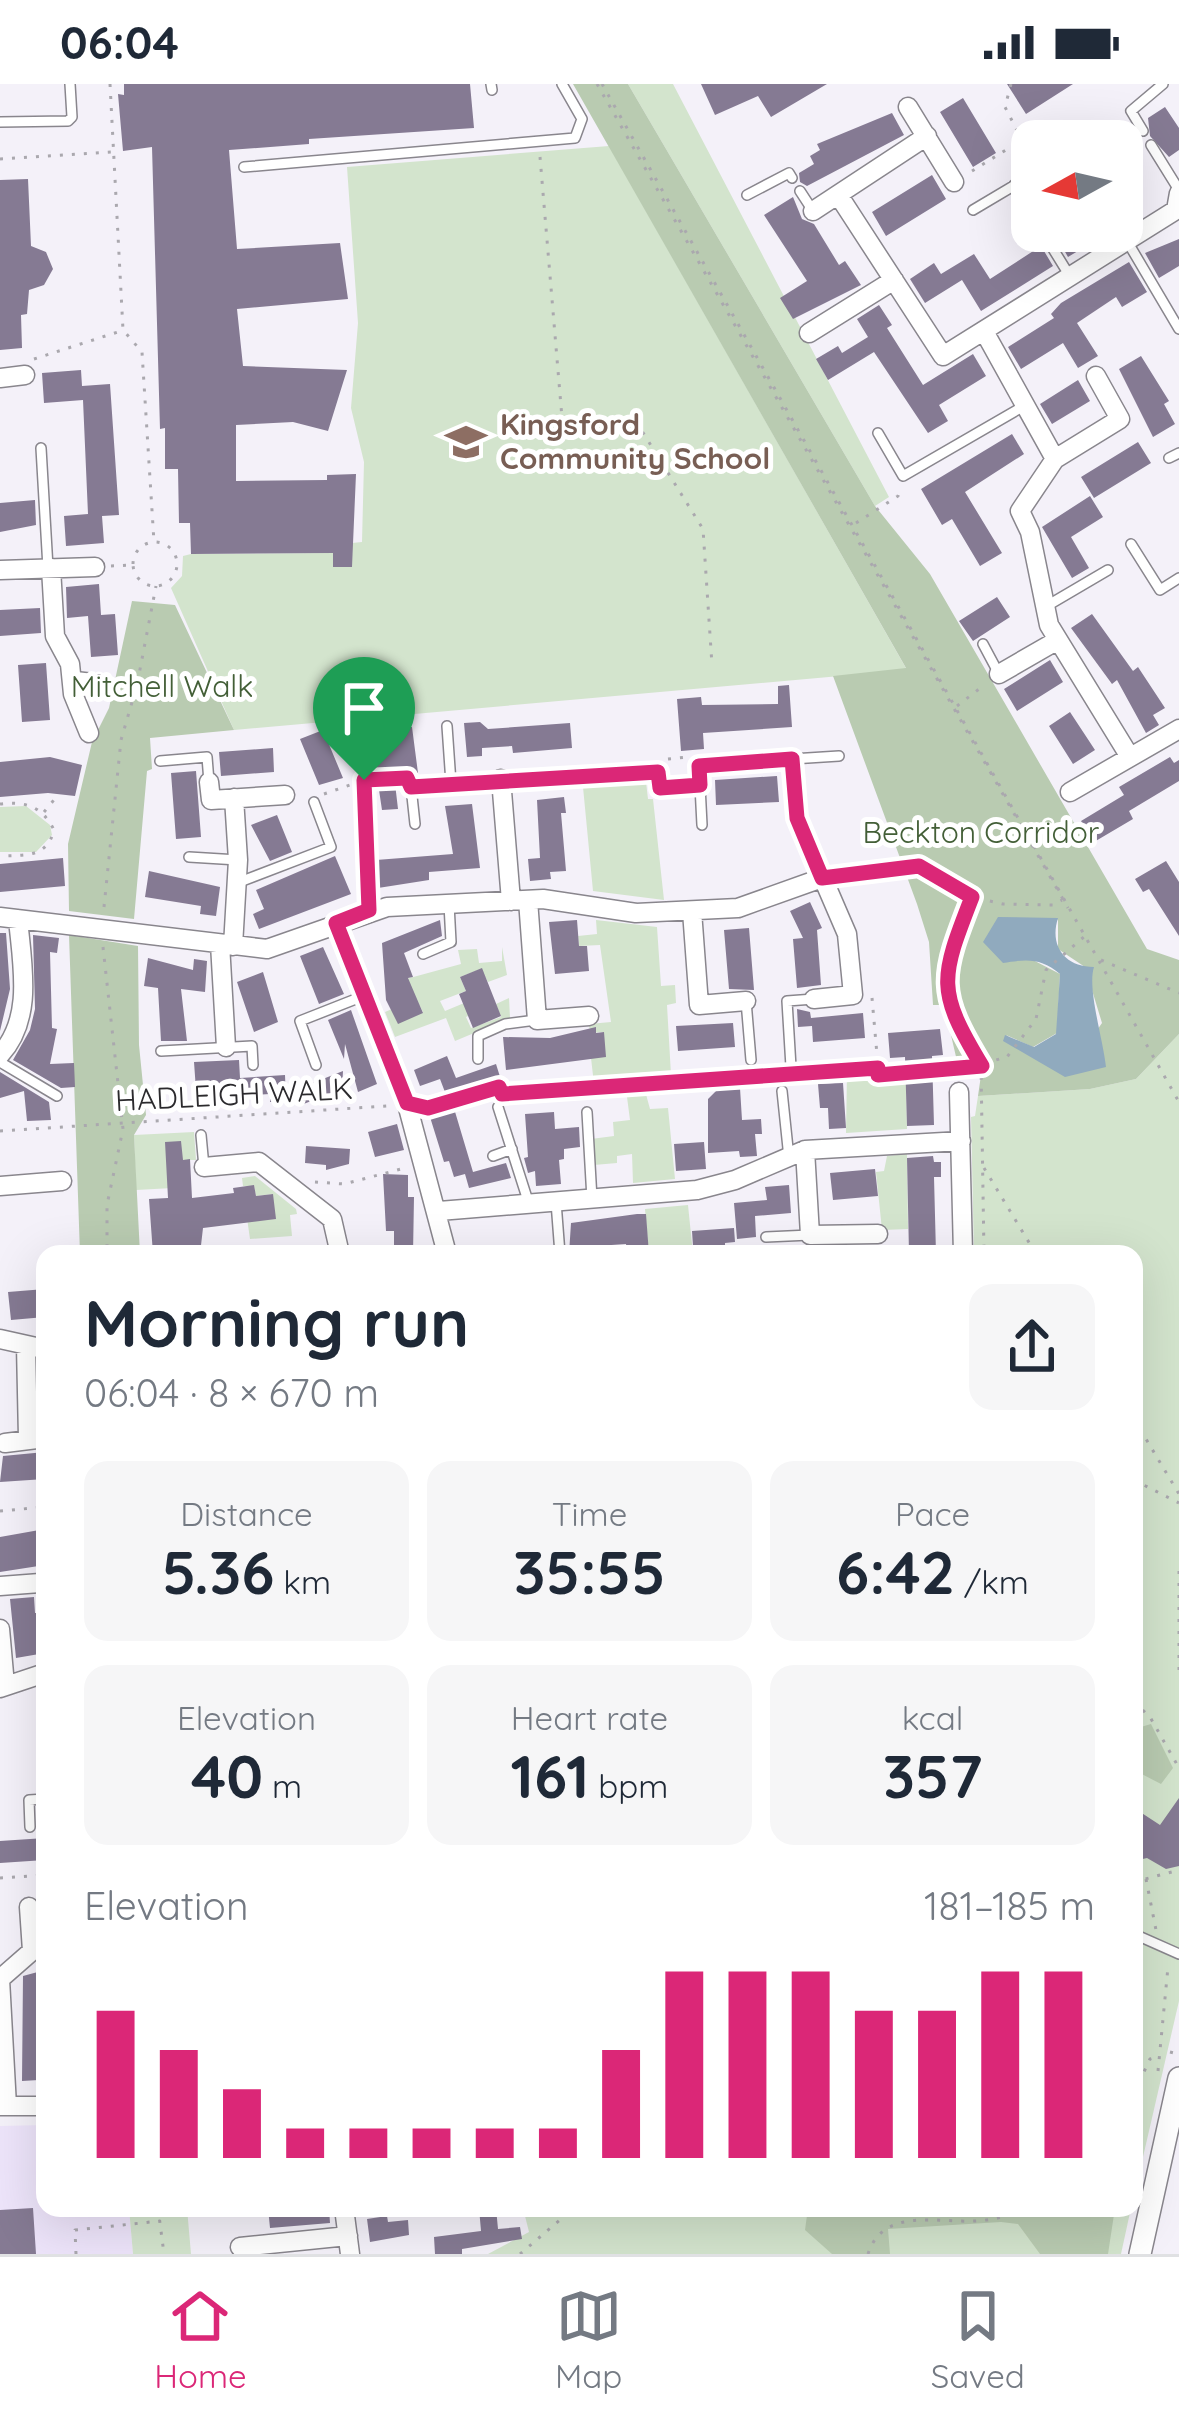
<!DOCTYPE html>
<meta charset="utf-8">
<style>
:root{--surface:#fff;--page:#f6f6f7;--text:#1f2937;--muted:#747a83;--line:#e0e1e3;--accent:#db2777}
body{margin:0;font-family:Quicksand,sans-serif;background:var(--page);color:var(--text);height:100vh;display:flex;flex-direction:column;font-size:45px;white-space:nowrap}
*{box-sizing:border-box;margin:0}
p{font-size:39px;color:var(--muted)}
.icon{flex:none;width:66px;height:66px;fill:none;stroke:currentColor;stroke-width:2;stroke-linecap:round;stroke-linejoin:round}
.map{position:relative;flex:1;overflow:hidden}
.side{position:absolute;left:36px;top:1161px;width:1107px;height:972px;display:flex;flex-direction:column;background:var(--surface);border-radius:24px;box-shadow:0 12px 48px #0002}
.side>*{flex:none}
.needle{width:78px;rotate:262deg}
.fabs{position:absolute;left:1011px;top:36px;display:grid;gap:24px}
.fabs a{display:grid;place-items:center;width:132px;height:132px;border-radius:24px;background:var(--surface);box-shadow:0 12px 48px #0002;font-size:60px}
.pin{position:absolute;display:grid;place-items:center;width:102px;height:102px;color:#fff;margin:-123px -51px;border-radius:50% 50% 50% 0;rotate:-45deg;box-shadow:0 0 12px #0007}
.pin .icon{rotate:45deg}
.round{display:grid;place-items:center;flex:none;width:126px;height:126px;border-radius:24px;background:var(--page)}
.headline{display:flex;align-items:center;justify-content:space-between;height:204px;padding:0 48px}
h1{font-size:66px;font-weight:800;line-height:90px}
.metrics{display:grid;grid-template-columns:repeat(3,1fr);gap:18px;height:204px;padding:12px 48px}
.metrics div{display:grid;align-content:center;border-radius:24px;background:var(--page);text-align:center}
.metrics b{font-size:60px;font-weight:800}
.metrics small{font-size:33px;font-weight:400}
.metrics p{font-size:33px}
.chart{height:336px;padding:24px 48px}
.chart p{display:flex;justify-content:space-between}
.chart svg{width:100%;height:216px;margin-top:12px;stroke:var(--accent);stroke-width:6}
.status{display:flex;justify-content:space-between;align-items:center;height:84px;padding:0 60px;background:var(--surface);direction:ltr}
.status svg{height:33px;fill:currentColor}
.menu{display:flex;justify-content:space-around;align-items:center;height:168px;border-top:3px solid var(--line);background:var(--surface);font-size:33px;color:var(--muted)}
.menu a{display:grid;justify-items:center;gap:6px}
.menu .on{color:var(--accent)}
.map>svg:first-child{display:block}
.education{fill:#ede4fa}
.green{fill:#d3e4cd}
.forest{fill:#b9cbb1;fill-rule:evenodd}
.water{fill:#90aabe}
.building{fill:#857a93}
.lines{fill:none;stroke-linecap:round;stroke-linejoin:round}
.service-casing{stroke:#89868d;stroke-width:12}
.minor-casing{stroke:#89868d;stroke-width:21}
.tertiary-casing{stroke:#89868d;stroke-width:24}
.path{stroke:#aaa8ae;stroke-width:3;stroke-dasharray:3 9;stroke-linecap:butt}
.service{stroke:#fff;stroke-width:9}
.minor{stroke:#fff;stroke-width:18}
.tertiary{stroke:#fff;stroke-width:21}
.route-casing{stroke:#fff;stroke-width:24}
.route{stroke:#db2777;stroke-width:15}
.labels{text-anchor:middle;stroke-width:10;stroke-linejoin:round;paint-order:stroke}
.education-label{font-size:30px;font-weight:bold;fill:#785e54;stroke:#fff;text-anchor:start}
.park-label{font-size:30px;fill:#435f37;stroke:#fff}
.street-label{font-size:30px;fill:#2b2a2d;stroke:#fff}
</style>
<div class="status"><b>06:04</b><svg viewBox="0 0 49 12"><path d="M0 12V9h3v3zM5 12V6h3v6zM10 12V3h3v9zM15 12V0h3v12zM26 1h20v11H26zM47 4h2v5h-2z"/></svg></div>
<div class="map">
<svg width="1179" height="2170" viewBox="0 0 1179 2170">
<rect width="100%" height="100%" fill="#f4f1f9"/>
<path class="education" d="M45 2041V2124H129L133 2170H0V2042Z"/>
<path class="green" d="M628 0H673L889 413 875 422Z
M609 62 907 586 234 646 171 504 182 492 183 472 191 470 333 469V483L352 482V459L362 458 364 378 351 324 358 239 347 83Z
M646 698 648 715H653L664 816 593 807 583 703Z
M26 722 50 741 52 751 36 768H0V723Z
M596 836 657 843 661 902 675 901 676 919 667 921 671 991 594 1000 591 974 603 948 590 949 589 940 611 938 600 861 579 862 578 852 597 850Z
M502 863 507 891 488 898 481 885 460 893 466 907 440 917 445 927 469 917 474 929 466 933 471 944 501 933 496 920 509 914 510 934 455 957 446 934 395 953 385 928 392 925 398 939 423 928 406 895 461 880 458 866 477 865 479 879 502 877Z
M1179 950V1917L1134 2112V1170H974L971 1033 975 1032 978 1012 1090 1005 1136 995Z
M847 988H864L865 994 906 996 907 1045 846 1049Z
M644 1003 650 1025 668 1024 675 1095 633 1099 632 1070 617 1072V1079L594 1081 591 1055 614 1052 613 1038 630 1036 627 1013 620 1012 623 1006Z
M194 1048 196 1076H183L168 1101 191 1103 136 1106 134 1051Z
M907 1070 908 1145 882 1146 876 1088 884 1087 887 1072Z
M255 1092 296 1125 297 1130 290 1131 292 1152 250 1155 246 1127 273 1110 256 1112 254 1102H243L242 1094Z
M688 1121 693 1170H649L645 1125Z
M129 2124H187L191 2170H133Z
M523 2124H1131L1121 2170H488L529 2148Z"/>
<path class="forest" d="M573 0H628L875 422 930 490 1147 865 1179 876V950L1136 995 1090 1005 978 1012 984 970 957 977 944 921H933L929 858 917 820 833 592 906 584ZM1058 835V865L1085 883 1102 939 1065 992 1006 951 1033 963 1057 949 1060 890 1031 875Z
M132 517 175 521 234 646 150 654 152 685 147 687 134 835 69 827 68 760 92 658 109 624Z
M69 851 138 862 139 961 146 1031 134 1051 140 1170H80Z
M1151 1640 1173 1684 1161 1700 1134 1686V1645Z
M808 2124H1115L1108 2170H1040L1018 2140 1001 2138 888 2145 890 2170H832L805 2146Z"/>
<path class="water" d="M998 833 1058 834C1049 862 1065 883 1094 883 1087 904 1103 955 1106 983L1065 993 1003 957 1005 951 1034 963 1056 950 1060 890C1041 874 1027 875 1003 879L983 858Z"/>
<path class="building" d="M124 0H470L474 44 309 55V60L229 66 237 165 340 159 348 215 237 225 243 282 347 286 328 347 293 338 236 341V397L327 396V391L356 390 352 483H333V469L191 470 190 439H179L178 385H165V344L160 345 152 63 123 67 118 10 124 11Z
M701 0H827L771 33 758 12 715 31Z
M1007 0H1073L1026 30Z
M963 14 996 69 973 83 940 28Z
M1165 23 1179 44V66L1169 73 1150 52 1148 34Z
M892 29 904 51 807 102 800 98 799 89 814 80 810 72 820 66 817 60Z
M932 91 946 115 886 152 872 128Z
M28 95 31 162 46 168 53 185 44 201 29 206 27 230 21 231 22 264 0 266V96Z
M793 113 802 135 814 140 839 181 845 177 861 201 793 235 780 214 807 197 764 131Z
M1053 147H1111L1068 173Z
M1179 155V182L1159 194 1145 169Z
M1041 162 1053 182 981 227 962 196 925 219 910 195 934 179 941 190 974 170 990 195Z
M1129 178 1147 208 1122 223 1116 213 1077 239 1098 272 1078 284 1063 259 1021 285 1008 263 1054 234 1051 230 1061 219Z
M879 221 892 241 887 244 923 301 973 270 986 292 939 321 948 337 928 349 874 268 828 296 816 275 838 262 842 269 868 253 857 235Z
M1141 272 1169 317 1164 320 1175 340 1153 353 1119 285Z
M81 286 82 302 110 300 119 431 102 432 104 459 66 462 64 432 88 430 83 316 44 319 42 289Z
M1078 296 1090 317 1052 340 1040 320Z
M1012 350 1024 370 965 408 1002 469 980 482 952 435 942 441 921 405Z
M1138 358 1151 379 1094 414 1081 393Z
M1090 412 1103 433 1071 453 1089 484 1072 494 1042 443Z
M35 416 36 441 0 448V419Z
M99 500 101 531 115 530 118 571 91 573 88 532 67 534 66 503Z
M997 513 1010 533 973 557 959 537Z
M40 524 41 549 0 552V526Z
M1092 530 1133 587 1138 583 1165 624 1153 631 1159 641 1146 649 1117 596 1112 600 1071 544Z
M1050 576 1063 598 1017 627 1004 605Z
M46 579 50 636 22 638 18 581Z
M789 601 792 643 703 649 704 665 681 667 677 615 701 613 702 621 778 620V602Z
M1070 628 1095 666 1073 680 1049 642Z
M480 638 488 645 570 639 572 664 513 669 512 662 482 664V672L467 673 464 639Z
M412 643 418 689 394 691 398 725 382 726 370 646Z
M323 646 343 694 319 701 300 655Z
M273 664 274 688 221 692 219 668Z
M50 673 82 681 75 712 48 709 0 713V678Z
M1170 673 1174 679 1179 676V697L1129 727 1133 735 1094 758 1081 737 1124 711 1119 703Z
M196 687 201 753 176 755 171 689Z
M777 692 779 718 716 721 715 696Z
M564 713 566 729H561L566 787 550 788 551 795 530 797 528 775 540 774 537 716Z
M472 720 480 784 429 788V796L378 804 376 776 453 770 445 722Z
M277 731 292 768 270 777 251 741Z
M335 772 351 810 259 845 253 830 264 825 256 806Z
M63 774 65 802 0 808V780Z
M1166 777 1179 798V852L1149 805 1143 808 1135 795Z
M149 787 220 803 216 832 200 830 201 822 145 813Z
M810 818 822 844 817 846 821 901 797 904 793 855 803 854 790 827Z
M440 836 442 852 404 869 413 893 408 894 423 929 398 940 386 916 382 859Z
M577 836 579 862H587L589 887 555 890 549 838Z
M749 844 754 906 729 905 724 846Z
M0 849H6L10 905 0 947Z
M33 851 59 854 57 869 50 868 52 944 57 945 50 980 74 979 75 1003 61 1004 13 976 30 946 35 925Z
M323 863 344 910 319 920 300 872Z
M148 874 193 886 194 875 207 877 205 908 181 905 187 957H161L158 904 144 902Z
M482 884 501 932 473 944 459 910 466 907 460 893Z
M263 888 278 938 254 948 237 898Z
M797 925 810 928 811 934 863 929 865 954 813 958 812 942 798 943Z
M351 926 377 1000 358 1008 345 960 344 975 328 936Z
M733 939 735 963 678 967 676 942Z
M596 943V949L604 948 606 973 506 986 503 953 550 954Z
M940 945 943 971 932 972 934 1041 907 1042 905 973 890 974 888 949Z
M447 972 456 994 496 980 501 996 448 1016 440 995 420 1002 414 986Z
M239 976 240 994 285 991 286 1017 270 1018V1010L238 1012V1004L196 1006 194 978Z
M343 987 342 1005 301 1021 295 1006Z
M0 988 49 1018 51 1036 27 1037 24 1007 0 1014Z
M843 999 846 1044 829 1045 828 1024H820L818 1000Z
M740 1004 742 1036 761 1035 762 1050H755L757 1072 740 1073 739 1067 708 1069V1015L717 1006Z
M453 1021 473 1088 506 1079 511 1094 469 1104 465 1090 454 1093 449 1077 444 1078 430 1033Z
M554 1028 555 1045 579 1043 580 1063 564 1065V1075L559 1076 561 1100 536 1102 535 1087 528 1089 524 1074 528 1073 525 1030Z
M397 1040 404 1066 375 1073 368 1048Z
M181 1057 183 1076 190 1075 192 1114 234 1109 233 1104 254 1101 256 1112 273 1110 276 1135 203 1144 200 1170H153L149 1115 168 1114 165 1058Z
M704 1058 706 1085 676 1087 674 1060Z
M306 1062 350 1065 349 1080 326 1086V1081L305 1079Z
M933 1072 934 1078H941V1093H934L936 1170H909L907 1074Z
M875 1085 878 1112 833 1116 830 1089Z
M383 1090 408 1091V1113H414L413 1170H394V1147H386Z
M789 1101 791 1129 755 1132 756 1153 737 1155 734 1119 767 1116 765 1103Z
M637 1130H646L649 1170H627L626 1160 582 1163 583 1170H569L571 1139Z
M734 1144 735 1158 725 1159V1170H705L704 1161 693 1162 692 1147Z
M45 1205V1233L11 1236 8 1208Z
M45 1368V1395L0 1398 3 1372Z
M45 1445V1481L0 1488V1453Z
M34 1513 35 1529H42L45 1539V1569L16 1574 10 1515Z
M1179 1714V1782L1166 1785 1147 1774 1134 1777V1724L1160 1741Z
M45 1754V1776L0 1779V1757Z
M45 1886V1986H38L39 1996 22 1997 23 1892Z
M33 2124 36 2170H0V2126Z
M268 2124H329L330 2139 270 2144Z
M479 2124H496L498 2145 520 2143 522 2155 462 2165V2170H435L434 2153 481 2147Z
M387 2132 388 2138 408 2136 409 2151 370 2158 367 2135Z"/>
<g class="lines">
<g class="service-casing">
<path id="service" d="M491 0 492 6
M0 38 68 37 72 33 70 0
M1143 47 1131 27 1163 0
M1151 61 1179 106
M244 83 575 54 582 35 562 0
M1014 101 1032 131
M800 107 813 127
M747 111 789 89 792 94
M973 126 1032 91
M1042 147 1071 194
M1127 157 1179 245
M878 349 903 392 1024 322
M41 364 48 484
M1169 374 1179 369
M1131 460 1160 506 1179 494
M1045 523 1108 486
M983 560 999 590
M71 592 107 596
M447 642 451 699
M792 675 839 672
M160 677 207 673 209 698
M643 689 658 688 660 704 700 701
M411 703 415 740
M702 741 699 682 717 681
M189 773 238 776
M237 799 331 763 314 718
M423 870 451 858 449 820
M746 917 751 976
M161 967 252 962 253 981
M478 975V952L505 940 536 936
M0 978 57 1012
M316 981 300 937 366 911
M791 983 787 917 814 915
M782 1007 789 1074
M498 1023 529 1120
M587 1028 592 1115
M201 1051 204 1083
M493 1072 512 1065
M556 1118 560 1170
M766 1153 810 1151
M30 1743 29 1716 45 1715
M1134 1850 1179 1870"/>
</g>
<g class="minor-casing">
<path id="minor" d="M908 23 954 98
M839 112 943 272 1176 126 1179 109
M813 127 927 52
M809 249 894 196
M985 249 1055 375
M1096 292 1120 335 1055 375 1020 427 1030 448 1049 541 1130 673
M0 294 25 291
M51 484 55 552 70 580 73 610 89 649
M0 486 95 483
M999 590 1058 556
M717 681 792 675 797 734 847 850 853 911 814 915
M501 695 511 817
M209 698 211 716 285 711
M411 703 643 689
M1070 708 1179 645
M528 816 537 936 589 932
M692 827 699 921 746 917
M0 833 267 865 387 823 543 815 636 829 738 824 822 794
M336 839 407 1020 447 1170
M220 860 226 963
M233 862 238 776 234 714
M0 971C34 934 22 880 18 835
M959 1008 963 1170
M805 1066 810 1151 878 1150
M204 1083 259 1078 332 1135 340 1170
M0 1102 62 1097
M439 1127 697 1106 735 1096 805 1066 961 1057
M0 1255 45 1265
M26 1262 28 1354
M5 1359 45 1354
M0 1502 40 1499
M0 1545 5 1601
M0 1604 45 1589
M0 1895 7 2022
M0 1895 32 1867 29 1823
M0 2022H45
M344 2124 350 2170
M240 2163 348 2152"/>
</g>
<g class="tertiary-casing">
<path id="tertiary" d="M1140 2170 1179 1994"/>
</g>
<path class="path" d="M110 0 123 246 142 268 154 458
M597 0 1068 824
M602 0 1179 1018
M1011 0 1005 23 1026 64 1032 60
M1038 57 1056 46 1072 49 1077 57
M540 73 562 334 572 345 642 347 703 445 712 581
M0 75 111 68
M972 87 1022 56
M34 275 121 247
M856 439 898 412 900 406
M133 480a22 22 0 1 1 44 0a22 22 0 1 1-44 0Z
M111 482 132 481
M957 622 983 602
M342 640 364 696 368 812
M668 675 689 673
M324 710 364 696 396 694
M0 720C25 717 42 722 54 746 47 774 25 771 0 772
M44 728 58 711
M843 788 919 782 972 813 1003 820 1053 821 1062 816
M972 813 947 884 951 930 981 983 984 1170
M104 823 121 656 137 601 156 502
M103 863 123 1045 107 1121V1170
M1101 876 1179 909
M872 914 878 982
M801 990 878 984V991L959 986 1007 973 1036 935 1046 886 1086 851
M426 1024 499 1002 502 1010 780 991
M0 1047 387 1022
M984 1084 1036 1170
M315 1098 344 1100 405 1084
M1134 1335 1179 1410
M1134 1396 1179 1419
M0 1427 45 1423
M1179 1487V1587
M1134 1618 1150 1633 1179 1684
M0 1794 45 1791
M1146 1795 1156 1846
M1134 1798 1179 1786
M1170 1968 1174 1969
M1158 1987 1168 1883
M1134 2009 1150 1975 1157 1973
M158 2124 164 2170
M76 2170 75 2146 160 2137
M520 2170 574 2124
M868 2170C883 2123 937 2139 975 2137 995 2136 1012 2131 1030 2124"/>
<use href="#service" class="service"/>
<use href="#minor" class="minor"/>
<use href="#tertiary" class="tertiary"/>
</g>
<g class="lines">
<g class="route-casing">
<path id="route" d="M792 675 797 734 822 794 919 782 972 813C940 895 936 906 982 982L878 991V984L502 1010 499 1003 428 1024 407 1019 336 839 369 826 364 696 407 694 411 703 658 688 660 704 700 701 699 682Z"/>
</g>
<use href="#route" class="route"/>
</g>
<defs>
<g id="school-bare" transform="scale(3.24)"><path d="M0-5L7-2L0 1L-7-2ZM-4 1L0 2.5L4 1V4Q0 6-4 4Z" fill="#8d6e63" stroke="#fff" stroke-width="2.5" paint-order="stroke"/></g>
</defs>
<g fill-rule="evenodd">
<use href="#school-bare" x="466" y="358"/>
</g>
<g class="labels">
<g class="education-label">
<text x="500" y="351">Kingsford<tspan x="500" dy="34">Community School</tspan></text>
</g>
<g class="park-label">
<text x="162" y="613">Mitchell Walk</text>
<text x="981" y="759">Beckton Corridor</text>
</g>
<g class="street-label">
<text transform="translate(234 1011) rotate(-3)" y="10">HADLEIGH WALK</text>
</g>
</g>
</svg>
<div class="fabs">
<a><svg class="needle" viewBox="-14 -14 28 28"><path d="M0-13l5 13h-10z" fill="#e53935"/><path d="M0 13l5-13h-10z" fill="#747a83"/></svg></a>
</div>
<div class="pin" style="left:364px;top:696px;background:#1e9e55"><svg class="icon" aria-label="arrive" viewBox="0 0 24 24"><path d="M6 21V4h12l-3 4 3 4H6"/></svg></div>
<section class="side">
<div class="headline"><div><h1>Morning run</h1><p>06:04 · 8 × 670 m</p></div><a class="round"><svg class="icon" aria-label="share" viewBox="0 0 24 24"><path d="M12 15V3M7 8l5-5 5 5M5 13v7h14v-7"/></svg></a></div>
<div class="metrics">
<div><p>Distance</p><b>5.36<small> km</small></b></div>
<div><p>Time</p><b>35:55</b></div>
<div><p>Pace</p><b>6:42<small> /km</small></b></div>
</div>
<div class="metrics">
<div><p>Elevation</p><b>40<small> m</small></b></div>
<div><p>Heart rate</p><b>161<small> bpm</small></b></div>
<div><p>kcal</p><b>357</b></div>
</div>
<div class="chart"><p><span>Elevation</span>181–185 m</p>
<svg viewBox="0 0 160 44" preserveAspectRatio="none"><path d="M5 44V14M15 44V22M25 44V30M35 44V38M45 44V38M55 44V38M65 44V38M75 44V38M85 44V22M95 44V6M105 44V6M115 44V6M125 44V14M135 44V14M145 44V6M155 44V6"/></svg>
</div>
</section>
</div>
<nav class="menu">
<a class="on"><svg class="icon" aria-label="home" viewBox="0 0 24 24"><path d="M3 11l9-7 9 7M6 9v11h12V9"/></svg>Home</a>
<a><svg class="icon" aria-label="map" viewBox="0 0 24 24"><path d="M3 6l6-2 6 2 6-2v14l-6 2-6-2-6 2zM9 4v14M15 6v14"/></svg>Map</a>
<a><svg class="icon" aria-label="saved" viewBox="0 0 24 24"><path d="M7 4h10v16l-5-4-5 4z"/></svg>Saved</a>
</nav>
